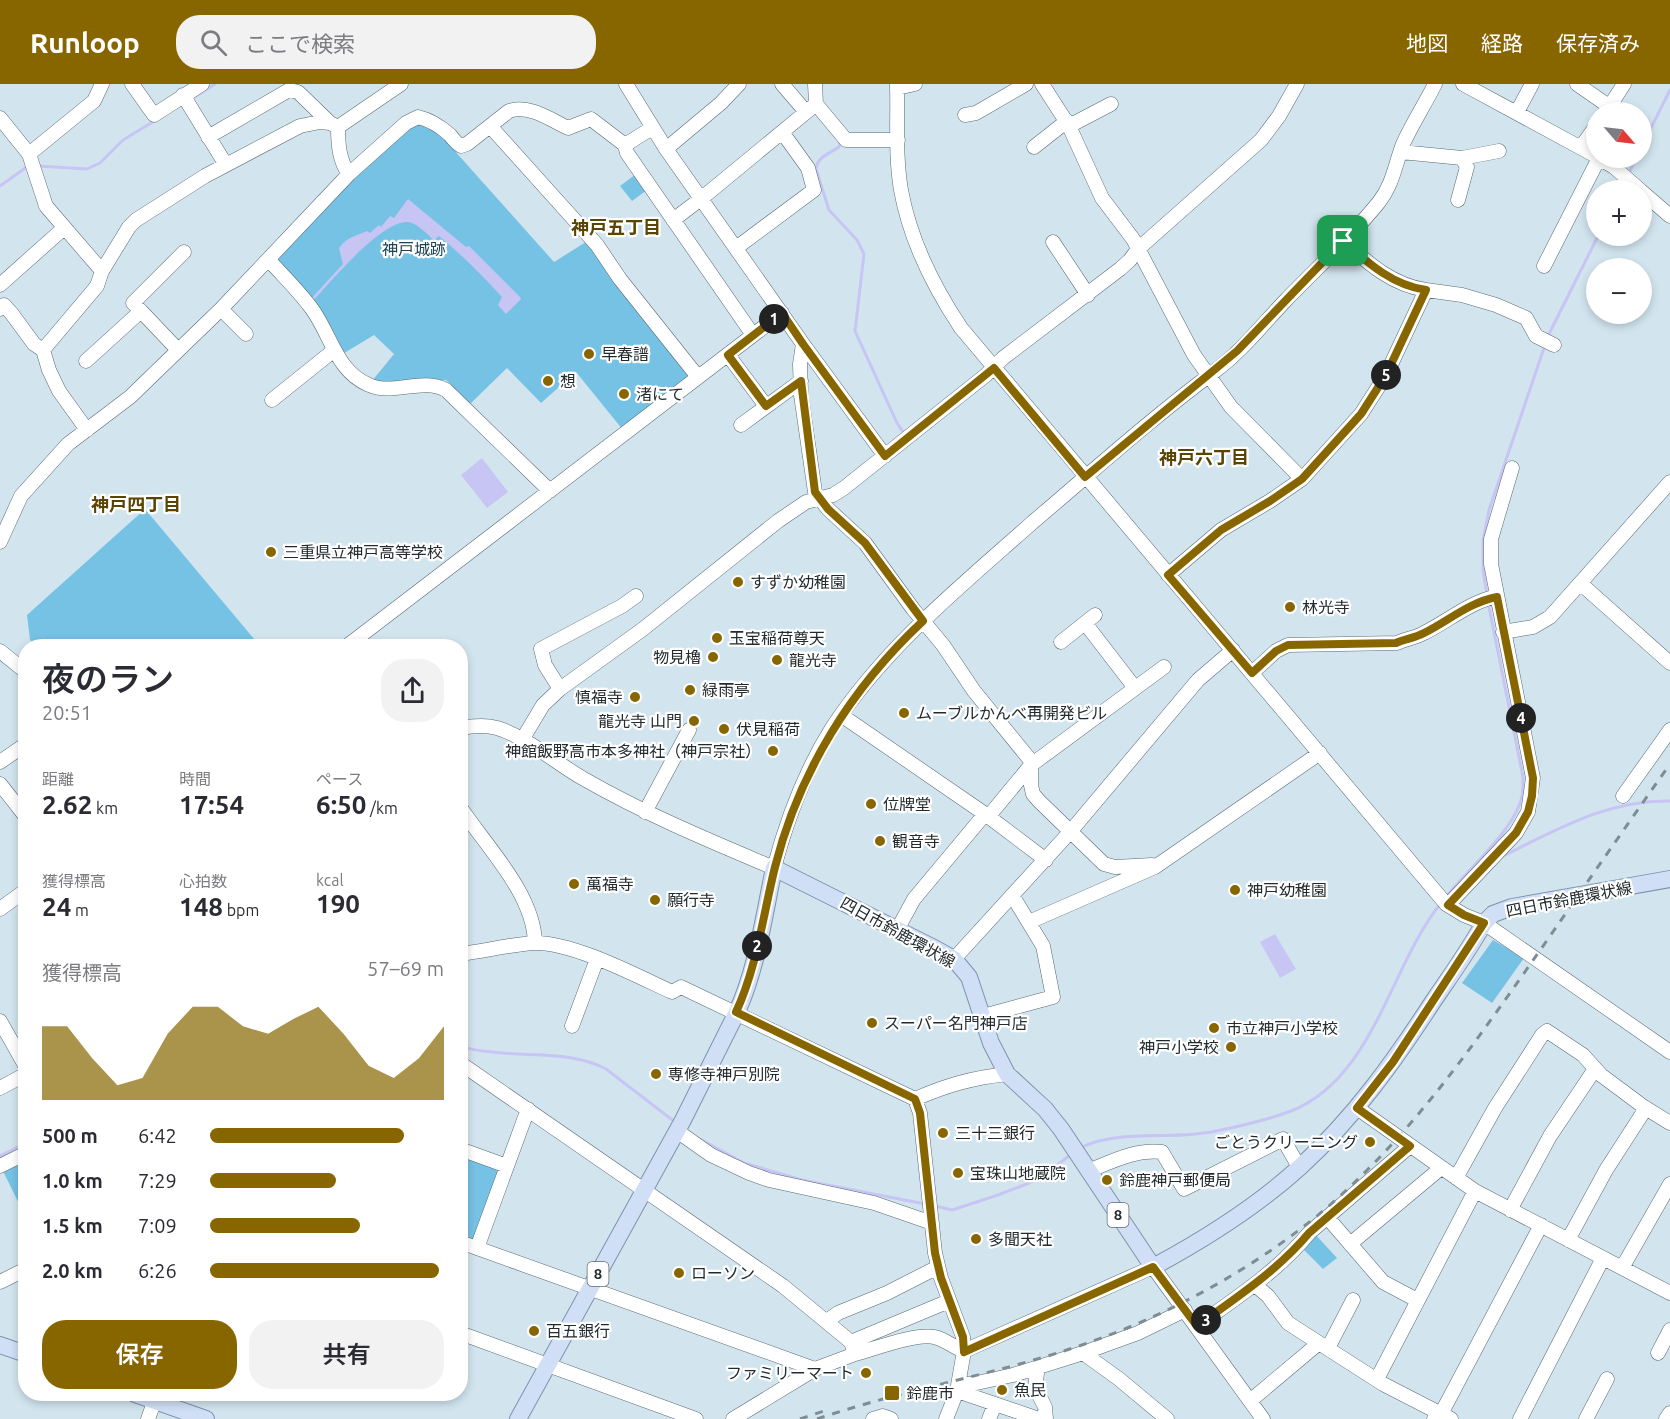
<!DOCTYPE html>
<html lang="ja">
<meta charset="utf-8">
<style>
:root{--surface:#fff;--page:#f2f2f3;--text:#2b2b33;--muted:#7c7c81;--accent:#876600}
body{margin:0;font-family:Ubuntu,"Noto Sans JP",sans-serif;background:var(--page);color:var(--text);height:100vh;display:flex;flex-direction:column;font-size:22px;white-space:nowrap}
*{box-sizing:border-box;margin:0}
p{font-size:20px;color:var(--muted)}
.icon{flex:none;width:33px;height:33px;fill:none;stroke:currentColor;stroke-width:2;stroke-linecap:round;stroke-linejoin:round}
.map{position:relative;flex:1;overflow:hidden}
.side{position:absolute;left:18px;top:555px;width:450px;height:762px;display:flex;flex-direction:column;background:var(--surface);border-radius:24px;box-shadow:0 3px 9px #0003}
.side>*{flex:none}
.needle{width:39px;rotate:118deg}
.controls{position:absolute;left:1586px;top:18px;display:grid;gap:12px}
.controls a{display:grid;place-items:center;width:66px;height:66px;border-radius:50%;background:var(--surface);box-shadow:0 3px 9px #0003;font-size:30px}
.pin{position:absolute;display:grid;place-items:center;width:51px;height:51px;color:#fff;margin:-26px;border-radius:12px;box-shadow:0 3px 9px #0006}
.km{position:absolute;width:30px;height:30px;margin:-15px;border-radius:50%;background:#222;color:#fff;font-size:16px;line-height:30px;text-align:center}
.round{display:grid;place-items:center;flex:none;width:63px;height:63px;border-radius:24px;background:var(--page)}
.head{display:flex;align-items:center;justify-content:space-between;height:102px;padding:0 24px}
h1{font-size:33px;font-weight:600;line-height:45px}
.figures{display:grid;grid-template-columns:repeat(3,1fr);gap:9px;height:102px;padding:6px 24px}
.figures div{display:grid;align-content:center}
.figures b{font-size:26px;font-weight:600}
.figures small{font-size:16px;font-weight:400}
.figures p{font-size:16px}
.chart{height:168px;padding:12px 24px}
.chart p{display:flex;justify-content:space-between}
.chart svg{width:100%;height:108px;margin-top:6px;fill:var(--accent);opacity:.7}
.cta{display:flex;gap:12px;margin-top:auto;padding:12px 24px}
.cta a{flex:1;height:69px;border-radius:24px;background:var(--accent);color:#fff;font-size:24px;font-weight:600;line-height:69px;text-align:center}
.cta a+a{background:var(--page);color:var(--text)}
ul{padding:0 24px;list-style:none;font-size:20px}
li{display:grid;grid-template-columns:96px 72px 1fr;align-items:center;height:45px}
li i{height:15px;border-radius:8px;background:var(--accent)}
header{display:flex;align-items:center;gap:36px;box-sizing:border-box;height:84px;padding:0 30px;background:var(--accent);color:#fff}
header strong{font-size:28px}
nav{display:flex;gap:33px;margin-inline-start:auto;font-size:21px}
.search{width:420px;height:54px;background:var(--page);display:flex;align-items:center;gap:15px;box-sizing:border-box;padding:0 21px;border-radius:24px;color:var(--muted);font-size:22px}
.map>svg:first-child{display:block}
.green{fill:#76c2e5}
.water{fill:#c7c5f3}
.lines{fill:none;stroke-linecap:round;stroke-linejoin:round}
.stream{stroke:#c7c5f3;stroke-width:3}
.minor-casing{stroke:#586971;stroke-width:15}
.major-casing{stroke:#7f92ab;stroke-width:18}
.minor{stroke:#fff;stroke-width:14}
.major{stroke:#d0dff5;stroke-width:16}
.rail{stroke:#7f8d93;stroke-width:3;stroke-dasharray:8 8;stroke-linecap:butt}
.route-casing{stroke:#fff;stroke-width:12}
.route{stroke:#876600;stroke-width:8}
.poi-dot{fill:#876600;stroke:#fff;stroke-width:2}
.labels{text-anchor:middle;stroke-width:4.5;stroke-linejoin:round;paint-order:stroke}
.shield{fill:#fff;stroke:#656b6d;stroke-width:1.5}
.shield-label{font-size:15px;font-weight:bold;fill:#232b2e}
.park-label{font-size:16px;fill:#1b4355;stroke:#fff}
.poi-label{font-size:16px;fill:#232b2e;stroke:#fff;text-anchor:start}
.street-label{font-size:16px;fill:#232b2e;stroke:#fff}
.neighbourhood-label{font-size:18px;font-weight:bold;fill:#5a4403;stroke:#fff}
</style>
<header>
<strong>Runloop</strong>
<div class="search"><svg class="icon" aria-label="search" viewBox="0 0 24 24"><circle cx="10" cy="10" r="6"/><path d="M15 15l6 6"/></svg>ここで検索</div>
<nav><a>地図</a><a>経路</a><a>保存済み</a></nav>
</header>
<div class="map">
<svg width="1670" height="1335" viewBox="0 0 1670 1335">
<rect width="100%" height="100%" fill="#d2e5ef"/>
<path class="green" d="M429 38 554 178 589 156 690 287V295L623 346 576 288 541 319 507 284 470 320 446 296C423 295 393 301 372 297L394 270 374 251 341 271 275 172 350 94 408 42Z
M636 90 647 106 632 117 620 102Z
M145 425 260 562H37L30 556 27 531Z
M1493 856 1524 874 1492 919 1462 899Z
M460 1068 498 1082 500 1087 475 1155 471 1157 461 1153Z
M25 1074V1132L2 1085Z
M1314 1149 1337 1174 1323 1185 1301 1163Z"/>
<path class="water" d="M408 115 466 163 469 162 520 213 521 215 506 230 498 221 502 213C482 191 462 171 439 152L434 156C428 151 420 142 412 139 387 129 328 201 312 218L310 216 343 180 339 164C347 153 356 152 367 147L370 149 379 141 381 143 390 132 394 134Z
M482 374 508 408 487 424 461 391Z
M1275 850 1296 885 1280 894 1260 858Z"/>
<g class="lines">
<path class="stream" d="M190 16 215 0
M840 59 839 63C830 69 817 73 816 85L829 126 857 156 864 170 855 247 897 339 905 351
M1641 64 1670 6
M38 82 87 85 100 79 123 56 156 36
M1628 91 1636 74
M0 102 28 82
M1620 106 1625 97
M1548 252 1598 152
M1487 511 1483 486V456L1489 426 1545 261
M1503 772C1558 745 1607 716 1670 717
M1445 814C1467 786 1515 746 1522 712 1523 706 1523 699 1523 693L1488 518
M465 963C474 967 484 967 493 968 531 973 572 967 606 985L675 1038
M700 1055 744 1079 802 1096 925 1120
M1080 1064C1119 1044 1174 1057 1216 1047 1241 1042 1267 1036 1291 1027 1374 994 1390 882 1441 819
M0 1072 26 1059
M935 1122 952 1126 998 1111 1029 1099 1055 1083 1070 1071"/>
<g class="minor-casing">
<path id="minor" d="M132 0 154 31 202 0
M626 0 666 65 803 260 885 372
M782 0 806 28
M815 0 816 20 846 56H898
M897 0C898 35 895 71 901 106 910 156 933 202 961 244L1446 820 1464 831 1484 839 1670 968
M1042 0 1069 42 1102 114 1133 155 1194 271 1231 323 1302 395
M1463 0 1596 72
M1577 0 1610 23
M897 4 915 0
M183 11 226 81
M1517 28 1532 0
M1606 28 1624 0
M965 31 976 29 1026 0
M0 34 29 70 46 122 102 187
M490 42 597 161 620 195 698 293
M1069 42 1111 20
M338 43 401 0
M338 43C338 59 339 77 349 90
M208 53 289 6 298 8 330 39
M625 61 627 69 753 251
M1034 63 1067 37
M1581 63 1596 42
M666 65 721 19 739 0
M1401 68 1462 74 1499 67
M29 70 94 17 102 0
M1598 74 1614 83 1640 106
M1641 107 1670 132
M1458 116 1467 83 1462 74
M673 136 702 114 816 20
M1053 158 1088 211
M736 164 814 106 808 84 782 48
M269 176C283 192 299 207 312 225 331 251 336 287 369 301 393 312 422 293 446 306L550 407
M1544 182 1599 74
M0 201 64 144
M1426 206 1462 211 1496 221 1526 234 1536 252 1554 261
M0 225 4 221 12 230 34 260 43 266 49 286 59 307 87 346
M221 225 246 250
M141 227 133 219 184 168
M803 260 800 280 801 311 815 408 828 425 865 459 913 525 943 561 974 607 1031 677V701L1033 710 1039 717 1104 780 1115 783 1152 781 1155 783
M43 266 97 202 102 187 129 143 136 136 205 92 300 42 320 38 330 39 338 43
M728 271 766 322
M86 277 141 227 178 266
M272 316 333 267
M741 341 801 297
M0 458 21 412 68 360 130 313 221 225 349 90 406 39 418 33C431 36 440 42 450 51 454 56 456 59 461 62L467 60 509 27C529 20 551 36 568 44L591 35 625 61 652 44
M1168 491 1221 446 1270 417 1302 395 1322 373 1361 330 1386 291 1426 206C1392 201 1368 179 1343 157
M1580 499 1670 579
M1085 539 1135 604
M1503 548 1533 543 1550 533 1670 398
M1061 558 1095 531
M347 562 782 229
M0 567 26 588
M1252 589 1276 567 1288 561 1397 559C1405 555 1415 554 1424 549 1448 537 1470 518 1497 512
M560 605 545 581 541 565 622 522 636 512
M841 631 985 730 1046 776
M460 644C472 642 486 641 497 644 527 653 557 680 584 695 645 730 710 757 774 784 787 735 805 687 832 644 885 563 961 502 1033 438 1093 387 1152 334 1215 287 1241 268 1263 240 1285 217 1317 184 1351 153 1379 118 1393 100 1395 81 1403 60 1412 40 1425 20 1435 0
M522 656 543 621 560 605 643 545 778 437 806 418 833 411 844 404 986 291 1003 274 1120 185 1130 176 1138 165 1261 56 1279 32 1297 0
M0 678 26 660
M0 700 26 733
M1623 712 1670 646
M460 723C486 762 534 810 535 859
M645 728 689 646
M988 733 1031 681 1164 583
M1448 821 1516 749 1528 728 1533 694 1491 480V455L1512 384
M0 825 26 806
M1029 838 1155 783 1320 669
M897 846 914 815 985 730
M460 870C484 867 509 861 533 859 571 857 637 892 672 908L681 903 915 1015 920 1029 935 1169 941 1194 963 1253 964 1267 957 1307 946 1335
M954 875 1070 748 1198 596 1233 566
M983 932 1053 913 1043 862 1012 811
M0 937 26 983
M572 942 597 875
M460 955V972
M460 979 783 1202 851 1258 855 1270C874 1265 916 1249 934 1253 945 1255 954 1264 964 1267L1153 1183 1263 1335
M0 1004 26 990
M915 1015C947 1001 972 994 1007 990
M1357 1024 1475 1107 1670 1209
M677 1047 711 1071 749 1089 769 1096 874 1119 932 1139
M460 1065 507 1082
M0 1082 26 1069
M1088 1087C1113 1077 1135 1065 1162 1068L1184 1105 1283 1055 1299 1083
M1456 1094 1495 1024 1542 951 1547 947 1583 971 1601 991 1644 1023 1670 1039
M1510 1126 1550 1052 1595 985
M1327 1133 1383 1198 1417 1216
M1568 1156 1606 1086 1646 1024
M460 1158 815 1285
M1350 1160 1441 1084
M477 1164 528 1025
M1622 1184 1670 1100
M0 1198 26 1185
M1255 1201 1268 1212 1288 1239 1319 1259
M827 1237 838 1229 887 1209 938 1183
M1197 1242C1236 1214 1278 1187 1309 1149L1410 1062
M460 1249 696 1335
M851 1258 949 1217
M1328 1264 1353 1216
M1083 1269 1119 1295 1167 1335
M1658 1269 1670 1246
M1038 1283 1035 1303 1045 1323 1046 1335
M1377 1295 1475 1107
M959 1300H972L1013 1291 1083 1269 1138 1249 1185 1226
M957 1307 1039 1335
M1250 1317 1319 1259 1383 1300 1451 1335
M148 1335 157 1310
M733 1335 815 1285 855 1270
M873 1335 883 1332 891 1335
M989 1335 995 1320
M1434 1335 1441 1330 1541 1141
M1520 1335 1603 1174
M1586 1335 1607 1295
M1666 1335 1670 1329"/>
</g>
<g class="major-casing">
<path id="major" d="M0 1261 26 1270
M135 1310 206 1335
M518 1335 683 1036 737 928C757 884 764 832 774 784L936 865 954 875 969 893 991 959 1007 990 1045 1025 1061 1045 1153 1183C1205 1155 1256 1123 1300 1083 1354 1034 1395 976 1434 916 1451 891 1469 866 1484 839L1493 830 1512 823 1670 795"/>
</g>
<use href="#minor" class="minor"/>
<use href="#major" class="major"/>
<path class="rail" d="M800 1335 824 1327
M817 1335C911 1303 1012 1288 1104 1253 1193 1220 1288 1164 1356 1097 1431 1025 1488 940 1548 855 1588 797 1629 738 1670 680"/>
</g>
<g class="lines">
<g class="route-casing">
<path id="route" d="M1343 157C1368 179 1392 201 1426 206L1386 291 1361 330 1322 373 1302 395 1270 417 1221 446 1168 491 1252 589 1276 567 1288 561 1396 559C1405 555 1415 554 1424 549 1448 537 1470 518 1497 513L1533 694 1532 712 1528 728 1516 749 1448 821 1464 831 1484 839 1393 978 1357 1024 1410 1062 1309 1149C1277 1187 1236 1214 1197 1242L1153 1183 964 1268 963 1253 941 1194 935 1169 920 1029 915 1015 736 928C757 883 763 831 775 783 799 688 851 604 923 537L865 459 828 425 815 408 801 297 766 322 728 271 782 229 803 260 885 372 994 284 1085 393 1237 267Z"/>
</g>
<use href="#route" class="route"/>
</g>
<g class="poi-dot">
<circle cx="589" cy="270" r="6"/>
<circle cx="548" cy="297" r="6"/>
<circle cx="624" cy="310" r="6"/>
<circle cx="271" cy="468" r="6"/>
<circle cx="738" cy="498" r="6"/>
<circle cx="1290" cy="523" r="6"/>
<circle cx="717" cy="554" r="6"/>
<circle cx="713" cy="573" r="6"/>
<circle cx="777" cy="576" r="6"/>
<circle cx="690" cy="606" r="6"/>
<circle cx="635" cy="613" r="6"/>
<circle cx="904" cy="629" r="6"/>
<circle cx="694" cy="637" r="6"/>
<circle cx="724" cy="645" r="6"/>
<circle cx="773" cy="667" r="6"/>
<circle cx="871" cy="720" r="6"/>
<circle cx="880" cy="757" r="6"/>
<circle cx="574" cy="800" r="6"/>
<circle cx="1235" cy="806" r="6"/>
<circle cx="655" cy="816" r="6"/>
<circle cx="872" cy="939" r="6"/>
<circle cx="1214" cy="944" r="6"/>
<circle cx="1231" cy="963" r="6"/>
<circle cx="656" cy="990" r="6"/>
<circle cx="943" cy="1049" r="6"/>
<circle cx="1370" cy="1058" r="6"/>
<circle cx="958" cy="1089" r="6"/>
<circle cx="1107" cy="1096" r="6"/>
<circle cx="976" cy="1155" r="6"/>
<circle cx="679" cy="1189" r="6"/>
<circle cx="534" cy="1247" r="6"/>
<circle cx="866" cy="1289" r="6"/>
<circle cx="1002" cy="1306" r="6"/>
<rect x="884" y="1301" width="16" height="16" rx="3"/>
</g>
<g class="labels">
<g class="shield">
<rect x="1107.5" y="1119" width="21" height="24" rx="4.5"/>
<rect x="587.5" y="1178" width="21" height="24" rx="4.5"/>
</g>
<g class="shield-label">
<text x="1118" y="1136">8</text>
<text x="598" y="1195">8</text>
</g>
<g class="park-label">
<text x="414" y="171">神戸城跡</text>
</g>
<g class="poi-label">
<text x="601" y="276">早春譜</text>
<text x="560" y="303">想</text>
<text x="636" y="316">渚にて</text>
<text x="283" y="474">三重県立神戸高等学校</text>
<text x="750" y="504">すずか幼稚園</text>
<text x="1302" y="529">林光寺</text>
<text x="729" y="560">玉宝稲荷尊天</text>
<text x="701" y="579" text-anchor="end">物見櫓</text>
<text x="789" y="582">龍光寺</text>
<text x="702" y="612">緑雨亭</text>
<text x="623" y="619" text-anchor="end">慎福寺</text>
<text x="916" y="635">ムーブルかんべ再開発ビル</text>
<text x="682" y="643" text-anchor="end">龍光寺 山門</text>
<text x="736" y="651">伏見稲荷</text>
<text x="761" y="673" text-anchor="end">神館飯野高市本多神社（神戸宗社）</text>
<text x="883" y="726">位牌堂</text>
<text x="892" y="763">観音寺</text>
<text x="586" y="806">萬福寺</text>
<text x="1247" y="812">神戸幼稚園</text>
<text x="667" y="822">願行寺</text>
<text x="884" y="945">スーパー名門神戸店</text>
<text x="1226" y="950">市立神戸小学校</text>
<text x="1219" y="969" text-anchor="end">神戸小学校</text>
<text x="668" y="996">専修寺神戸別院</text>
<text x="955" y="1055">三十三銀行</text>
<text x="1358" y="1064" text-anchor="end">ごとうクリーニング</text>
<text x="970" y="1095">宝珠山地蔵院</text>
<text x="1119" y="1102">鈴鹿神戸郵便局</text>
<text x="988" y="1161">多聞天社</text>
<text x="691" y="1195">ローソン</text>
<text x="546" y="1253">百五銀行</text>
<text x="854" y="1295" text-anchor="end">ファミリーマート</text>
<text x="1014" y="1312">魚民</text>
<text x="906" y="1315">鈴鹿市</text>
</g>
<g class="street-label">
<text transform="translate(1569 815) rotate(-11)" y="6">四日市鈴鹿環状線</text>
<text transform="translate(898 848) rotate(29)" y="6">四日市鈴鹿環状線</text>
</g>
<g class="neighbourhood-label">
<text x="616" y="150">神戸五丁目</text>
<text x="1204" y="380">神戸六丁目</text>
<text x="136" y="427">神戸四丁目</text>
</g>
</g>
</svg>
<div class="controls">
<a><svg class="needle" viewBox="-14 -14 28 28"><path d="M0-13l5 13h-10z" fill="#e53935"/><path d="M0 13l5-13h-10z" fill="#7c7c81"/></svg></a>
<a>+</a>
<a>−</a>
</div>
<div class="pin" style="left:1343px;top:157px;background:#1e9e55"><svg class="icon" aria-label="arrive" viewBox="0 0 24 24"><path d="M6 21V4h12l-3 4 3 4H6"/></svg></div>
<b class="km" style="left:774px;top:235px">1</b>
<b class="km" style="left:757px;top:862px">2</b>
<b class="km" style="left:1206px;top:1236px">3</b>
<b class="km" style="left:1521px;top:634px">4</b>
<b class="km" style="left:1386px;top:291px">5</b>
<section class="side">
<div class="head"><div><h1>夜のラン</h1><p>20:51</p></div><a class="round"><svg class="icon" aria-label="share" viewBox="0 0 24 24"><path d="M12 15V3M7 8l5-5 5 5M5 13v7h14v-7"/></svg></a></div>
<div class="figures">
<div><p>距離</p><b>2.62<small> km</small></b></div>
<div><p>時間</p><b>17:54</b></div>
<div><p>ペース</p><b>6:50<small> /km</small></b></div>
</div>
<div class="figures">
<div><p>獲得標高</p><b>24<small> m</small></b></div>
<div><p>心拍数</p><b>148<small> bpm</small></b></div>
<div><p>kcal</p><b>190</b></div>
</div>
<div class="chart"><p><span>獲得標高</span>57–69 m</p>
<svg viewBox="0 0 160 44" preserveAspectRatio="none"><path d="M0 44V14L10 14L20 27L30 38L40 35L50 17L60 6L70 6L80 14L90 17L100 11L110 6L120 17L130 30L140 35L150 27L160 14V44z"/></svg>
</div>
<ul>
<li><b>500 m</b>6:42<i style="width:83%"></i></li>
<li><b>1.0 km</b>7:29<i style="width:54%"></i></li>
<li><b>1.5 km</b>7:09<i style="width:64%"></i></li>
<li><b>2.0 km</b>6:26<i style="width:98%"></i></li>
</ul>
<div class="cta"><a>保存</a><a>共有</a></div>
</section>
</div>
